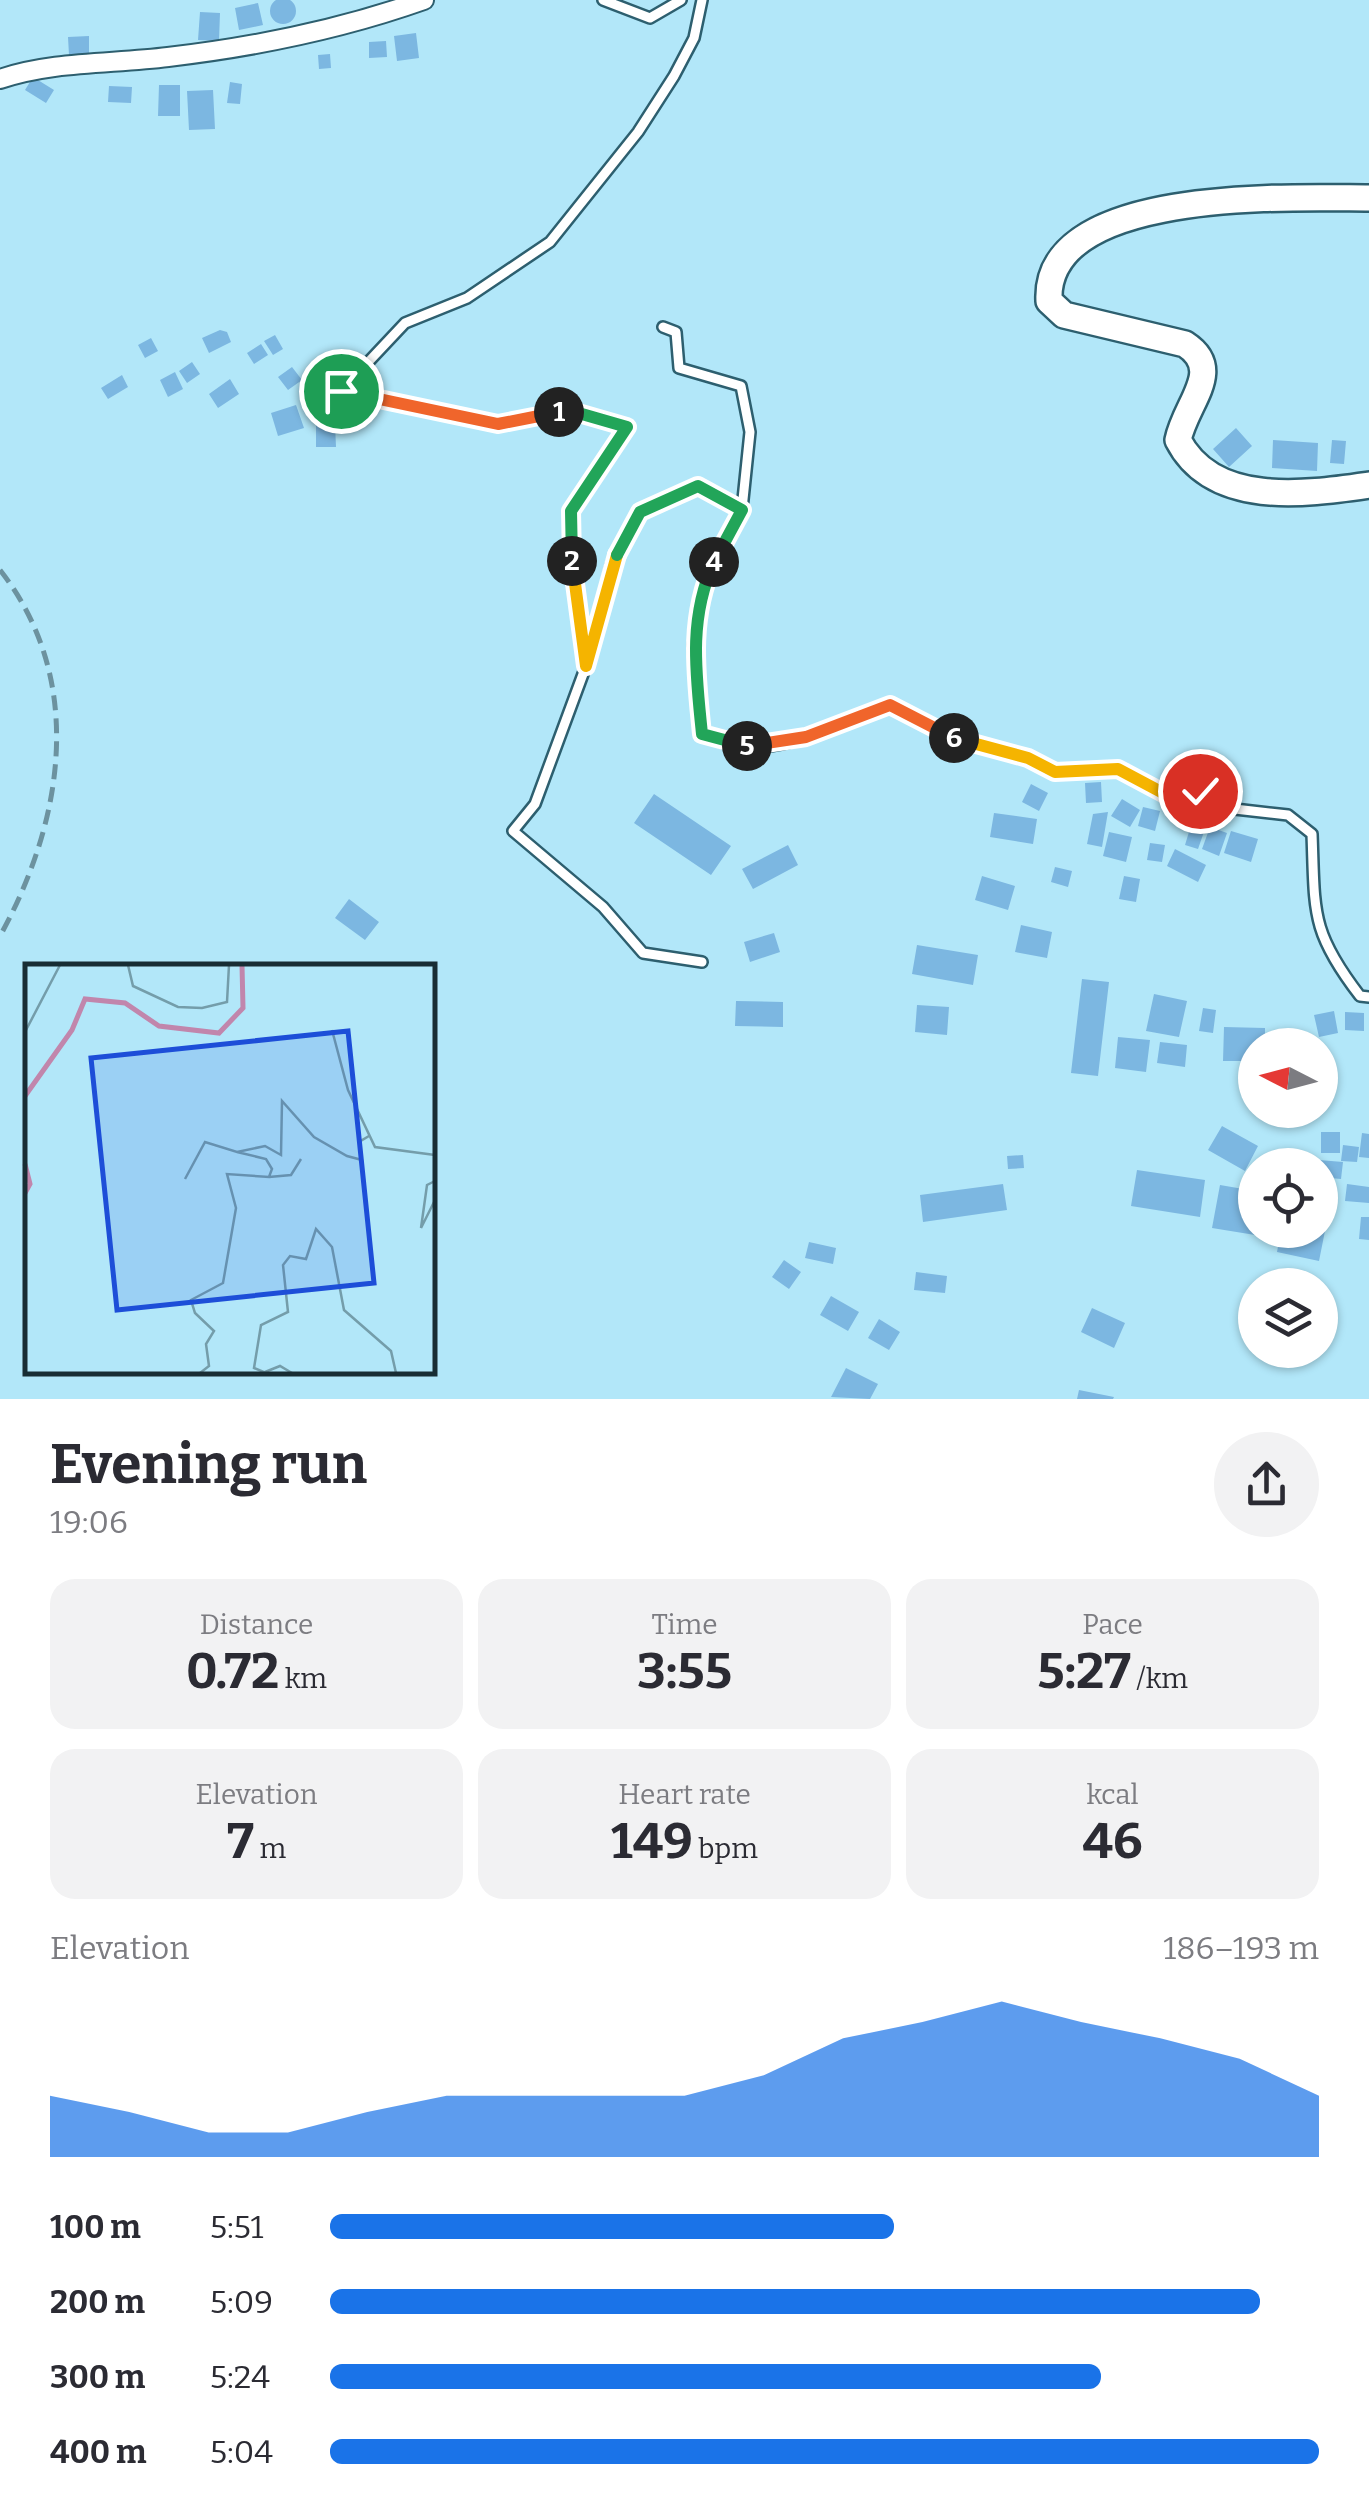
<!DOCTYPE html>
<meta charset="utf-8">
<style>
:root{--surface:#fff;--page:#f2f2f3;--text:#2b2b33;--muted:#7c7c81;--accent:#1a73e8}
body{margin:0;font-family:Bitter,serif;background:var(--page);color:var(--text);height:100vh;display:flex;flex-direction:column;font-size:38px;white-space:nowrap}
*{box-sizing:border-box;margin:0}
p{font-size:32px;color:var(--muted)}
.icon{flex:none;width:55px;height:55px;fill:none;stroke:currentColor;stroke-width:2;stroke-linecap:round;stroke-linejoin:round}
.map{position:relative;height:1399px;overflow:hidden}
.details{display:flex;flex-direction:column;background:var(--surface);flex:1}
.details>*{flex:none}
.needle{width:65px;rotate:276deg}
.fabs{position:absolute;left:1238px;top:1028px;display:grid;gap:20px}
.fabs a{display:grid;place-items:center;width:100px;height:100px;border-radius:50%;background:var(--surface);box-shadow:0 2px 8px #0004;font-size:50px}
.pin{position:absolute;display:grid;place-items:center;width:85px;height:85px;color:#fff;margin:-42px;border:5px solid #fff;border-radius:50%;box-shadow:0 2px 10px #0007}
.km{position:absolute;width:50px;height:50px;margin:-25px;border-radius:50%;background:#222;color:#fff;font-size:28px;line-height:50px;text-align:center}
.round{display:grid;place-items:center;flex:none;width:105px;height:105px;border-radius:52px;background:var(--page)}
.headline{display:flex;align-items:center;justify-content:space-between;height:170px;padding:0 50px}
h1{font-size:55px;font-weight:700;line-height:75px}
.stats{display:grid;grid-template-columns:repeat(3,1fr);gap:15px;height:170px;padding:10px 50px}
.stats div{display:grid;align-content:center;border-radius:25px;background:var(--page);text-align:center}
.stats b{font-size:50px;font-weight:700}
.stats small{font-size:28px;font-weight:400}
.stats p{font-size:28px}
.chart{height:280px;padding:20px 50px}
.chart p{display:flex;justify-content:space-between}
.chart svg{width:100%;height:180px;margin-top:10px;fill:var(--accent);opacity:.7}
ul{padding:0 50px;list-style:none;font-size:32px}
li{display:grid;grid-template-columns:160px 120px 1fr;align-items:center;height:75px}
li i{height:25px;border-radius:12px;background:var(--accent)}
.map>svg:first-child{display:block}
.building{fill:#7cb7e1}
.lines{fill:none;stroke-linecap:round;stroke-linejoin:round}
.lane-casing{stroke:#2d5f6f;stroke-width:14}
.street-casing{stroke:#2d5f6f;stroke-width:22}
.secondary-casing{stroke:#2d5f6f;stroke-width:30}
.lane{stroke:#fff;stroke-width:9}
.street{stroke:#fff;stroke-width:18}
.secondary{stroke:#fff;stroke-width:25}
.rail{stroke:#6c929f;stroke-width:5;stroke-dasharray:15 8;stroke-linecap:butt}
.split-1-casing{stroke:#fff;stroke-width:20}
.split-2-casing{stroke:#fff;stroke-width:20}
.split-3-casing{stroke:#fff;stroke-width:20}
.split-4-casing{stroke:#fff;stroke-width:20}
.split-5-casing{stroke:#fff;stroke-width:20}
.split-6-casing{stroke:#fff;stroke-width:20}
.split-7-casing{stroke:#fff;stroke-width:20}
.split-1{stroke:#f0652b;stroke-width:12}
.split-2{stroke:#22a559;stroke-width:12}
.split-3{stroke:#f5b400;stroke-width:12}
.split-4{stroke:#22a559;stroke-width:12}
.split-5{stroke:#22a559;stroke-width:12}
.split-6{stroke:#f0652b;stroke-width:12}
.split-7{stroke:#f5b400;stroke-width:12}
.inset-river{fill:none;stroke:#c186ac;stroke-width:5}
.inset-road{fill:none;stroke:#749daa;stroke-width:2.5}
.view{fill:#1d4ed8;fill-opacity:0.15;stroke:#1d4ed8;stroke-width:5}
.inset-edge{fill:none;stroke:#182d34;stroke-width:5}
</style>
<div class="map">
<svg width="1369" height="1399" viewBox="0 0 1369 1399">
<rect width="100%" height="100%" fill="#b2e7f9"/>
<path class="building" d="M270 11a13 13 0 1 1 26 0a13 13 0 1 1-26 0Z
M258 3 263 25 239 30 235 8Z
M200 12 220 13 219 41 198 40Z
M416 33 419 58 397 61 394 36Z
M89 36V54L69 55 68 37Z
M386 41 387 57 369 58V42Z
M330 54 331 68 319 69 318 55Z
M33 77 54 90 46 103 25 90Z
M230 82 242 84 240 104 227 103Z
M159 85H180V116H158Z
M109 86 132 87 131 103 108 102Z
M213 90 215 129 189 130 187 91Z
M220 330 227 332 231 342 209 353 202 338Z
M275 335 283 349 273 355 264 341Z
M151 338 158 351 145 358 138 345Z
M261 344 268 355 254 364 247 353Z
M192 362 200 374 187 383 179 371Z
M292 367 302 380 288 390 278 377Z
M175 372 183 389 168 397 160 380Z
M122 375 128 387 108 399 101 388Z
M230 379 239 394 218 408 209 394Z
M336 392 338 407 311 411 309 395Z
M296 405 304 428 278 436 271 413Z
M335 424 336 447H316V425Z
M1236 428 1252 446 1229 467 1213 449Z
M1273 440 1318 443 1317 471 1272 468Z
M1332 440 1346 441 1344 464 1330 463Z
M1101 782 1102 802 1086 803 1085 783Z
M1031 784 1048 793 1039 811 1022 802Z
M654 794 731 846 711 875 634 823Z
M1122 799 1140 810 1130 827 1111 816Z
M1143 807 1160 811 1155 831 1138 826Z
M1108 812 1102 847 1087 844 1093 814Z
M994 813 1037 819 1033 844 990 837Z
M1192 822 1206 826 1198 849 1185 845Z
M1210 827 1227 833 1219 856 1202 849Z
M1231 831 1258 839 1251 862 1224 853Z
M1109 832 1132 837 1126 862 1103 856Z
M1150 843 1165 845 1162 862 1147 860Z
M788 845 798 865 753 889 742 869Z
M1175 849 1206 865 1198 882 1167 866Z
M1055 867 1072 871 1068 887 1051 882Z
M982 876 1015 886 1008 910 975 900Z
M1124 876 1140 879 1136 902 1119 899Z
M349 899 379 922 365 940 335 918Z
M1021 925 1052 932 1047 958 1015 952Z
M774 933 780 952 750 962 744 942Z
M917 945 978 955 973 985 912 974Z
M1082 979 1109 982 1098 1076 1071 1073Z
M1154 994 1187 1001 1179 1037 1146 1031Z
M736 1001 783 1002V1027L735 1026Z
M917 1005 949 1007 947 1035 915 1032Z
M1203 1008 1216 1010 1213 1033 1199 1031Z
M1334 1011 1338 1033 1319 1037 1314 1015Z
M1345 1012 1364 1013V1031L1345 1030Z
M1224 1027 1265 1028V1045H1255V1061H1223Z
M1118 1037 1150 1040 1146 1072 1115 1068Z
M1160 1042 1187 1045 1185 1067 1157 1063Z
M1222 1126 1258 1146 1245 1171 1208 1150Z
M1321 1132H1340V1153H1321Z
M1362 1133 1369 1134V1158L1359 1157Z
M1343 1145 1359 1147 1357 1162 1341 1161Z
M1023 1155 1024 1168 1008 1169 1007 1156Z
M1319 1160 1343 1162 1341 1179 1320 1177Z
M1137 1170 1205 1180 1200 1217 1131 1206Z
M1003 1184 1007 1210 923 1222 920 1195Z
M1347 1184 1369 1187V1203L1345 1201Z
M1220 1185 1255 1191V1230H1275L1274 1238 1212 1228Z
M1361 1217H1369V1240L1359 1239Z
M1281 1230 1325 1231 1319 1261 1277 1252Z
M809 1242 836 1248 833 1264 805 1258Z
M784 1260 801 1272 789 1289 772 1277Z
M916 1272 947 1276 945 1293 914 1290Z
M831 1296 859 1312 848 1331 820 1315Z
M1092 1308 1125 1323 1114 1348 1081 1332Z
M879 1319 900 1332 889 1350 868 1338Z
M846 1368 878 1384 870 1399 831 1397Z
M1079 1390 1114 1397 1113 1399H1077Z"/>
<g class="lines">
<g class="lane-casing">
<path id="lane" d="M603 0 650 18 681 0
M702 0 694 38 674 76 638 132 550 242 467 298 405 323 341 391 498 424 568 410 627 427 571 511 572 575 586 666 535 804 513 831 603 907 643 953 702 962
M663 327 676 332 679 368 741 386 750 432 742 509
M588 659 612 563 640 512 698 486 742 509 704 585 693 647 702 734C714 738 728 746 739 747 789 752 845 722 891 705L944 736 1028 758 1055 772 1118 769 1165 794 1200 791 1226 808 1288 815 1312 834C1315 912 1310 931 1360 996L1369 997"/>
</g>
<g class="street-casing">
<path id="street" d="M0 79C53 61 112 64 168 57 254 47 342 29 424 0"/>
</g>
<g class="secondary-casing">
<path id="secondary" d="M1369 198C1295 198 1043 186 1049 301L1064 315 1185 344C1225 370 1186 402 1178 440 1213 508 1306 494 1369 485"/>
</g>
<use href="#lane" class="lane"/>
<use href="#street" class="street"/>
<use href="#secondary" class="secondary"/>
<path class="rail" d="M0 570C87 681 63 822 0 936"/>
</g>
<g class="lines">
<g class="split-1-casing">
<path id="split-1" d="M341 391 498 424 559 412"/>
</g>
<g class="split-2-casing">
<path id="split-2" d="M559 412 568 410 627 427 571 511 572 561"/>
</g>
<g class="split-3-casing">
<path id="split-3" d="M572 561 586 666 617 555"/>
</g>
<g class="split-4-casing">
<path id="split-4" d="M617 555 640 512 698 486 742 510 714 562"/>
</g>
<g class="split-5-casing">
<path id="split-5" d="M714 562C688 619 696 674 702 734L747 746"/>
</g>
<g class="split-6-casing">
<path id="split-6" d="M747 746 806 737 890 705 954 738"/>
</g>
<g class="split-7-casing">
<path id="split-7" d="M954 738 1028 758 1055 772 1118 769 1165 794 1200 791"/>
</g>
<use href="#split-1" class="split-1"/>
<use href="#split-2" class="split-2"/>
<use href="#split-3" class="split-3"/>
<use href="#split-4" class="split-4"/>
<use href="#split-5" class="split-5"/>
<use href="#split-6" class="split-6"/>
<use href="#split-7" class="split-7"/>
</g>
<g transform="translate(25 964)">
<rect width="410" height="410" fill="#b2e7f9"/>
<path class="inset-river" d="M0 132 47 66 60 35 100 39 134 62 194 69 218 44 217 1M0 200 5 220 0 229"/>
<path class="inset-road" d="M103 1 108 22 153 43 177 44 202 38 204 1M307 66 323 126 350 183 410 191M0 68 35 1M244 213 266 211 276 195M160 215 180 178 212 188 240 182 256 191 257 137 289 173 322 192 337 196 334 178 344 172M410 217 402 221 396 264 410 236M240 408 255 402 267 409M175 409 184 402 181 380 189 367 170 349 166 336 198 319 211 244 202 210 244 213 247 205 241 195 212 188M241 409 229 404 236 361 263 348 258 301 265 292 281 295 291 265 307 283 319 346 366 387 371 409"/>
<path class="view" d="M323 67 349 319 92 346 66 94Z"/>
<rect width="410" height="410" class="inset-edge"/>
</g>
</svg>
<div class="fabs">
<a><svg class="needle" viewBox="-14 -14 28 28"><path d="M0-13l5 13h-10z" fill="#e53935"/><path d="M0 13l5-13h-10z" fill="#7c7c81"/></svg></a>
<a><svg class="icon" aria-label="locate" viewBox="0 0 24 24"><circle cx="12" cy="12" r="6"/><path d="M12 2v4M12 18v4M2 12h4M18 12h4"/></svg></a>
<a><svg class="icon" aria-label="layers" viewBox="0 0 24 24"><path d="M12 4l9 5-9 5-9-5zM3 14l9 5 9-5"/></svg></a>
</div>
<div class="pin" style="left:341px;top:391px;background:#1e9e55"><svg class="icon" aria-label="arrive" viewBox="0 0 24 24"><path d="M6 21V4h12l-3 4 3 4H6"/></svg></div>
<div class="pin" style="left:1200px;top:791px;background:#d93025"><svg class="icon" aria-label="check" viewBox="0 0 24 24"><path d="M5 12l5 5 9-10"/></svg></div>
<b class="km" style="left:559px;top:412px">1</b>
<b class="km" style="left:572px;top:561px">2</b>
<b class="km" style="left:714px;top:562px">4</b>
<b class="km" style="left:747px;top:746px">5</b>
<b class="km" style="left:954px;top:738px">6</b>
</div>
<section class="details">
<div class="headline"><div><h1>Evening run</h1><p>19:06</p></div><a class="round"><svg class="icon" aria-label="share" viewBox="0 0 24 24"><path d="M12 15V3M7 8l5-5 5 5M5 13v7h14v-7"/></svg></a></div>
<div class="stats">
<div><p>Distance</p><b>0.72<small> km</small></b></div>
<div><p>Time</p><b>3:55</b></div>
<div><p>Pace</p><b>5:27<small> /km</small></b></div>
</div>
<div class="stats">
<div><p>Elevation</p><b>7<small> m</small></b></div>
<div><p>Heart rate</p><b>149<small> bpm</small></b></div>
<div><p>kcal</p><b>46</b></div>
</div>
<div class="chart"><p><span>Elevation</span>186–193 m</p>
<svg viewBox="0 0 160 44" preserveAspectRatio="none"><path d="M0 44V29L10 33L20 38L30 38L40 33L50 29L60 29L70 29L80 29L90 24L100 15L110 11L120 6L130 11L140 15L150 20L160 29V44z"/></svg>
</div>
<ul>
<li><b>100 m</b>5:51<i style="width:57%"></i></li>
<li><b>200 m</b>5:09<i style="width:94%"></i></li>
<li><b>300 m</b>5:24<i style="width:78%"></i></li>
<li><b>400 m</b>5:04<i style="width:100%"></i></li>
</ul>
</section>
